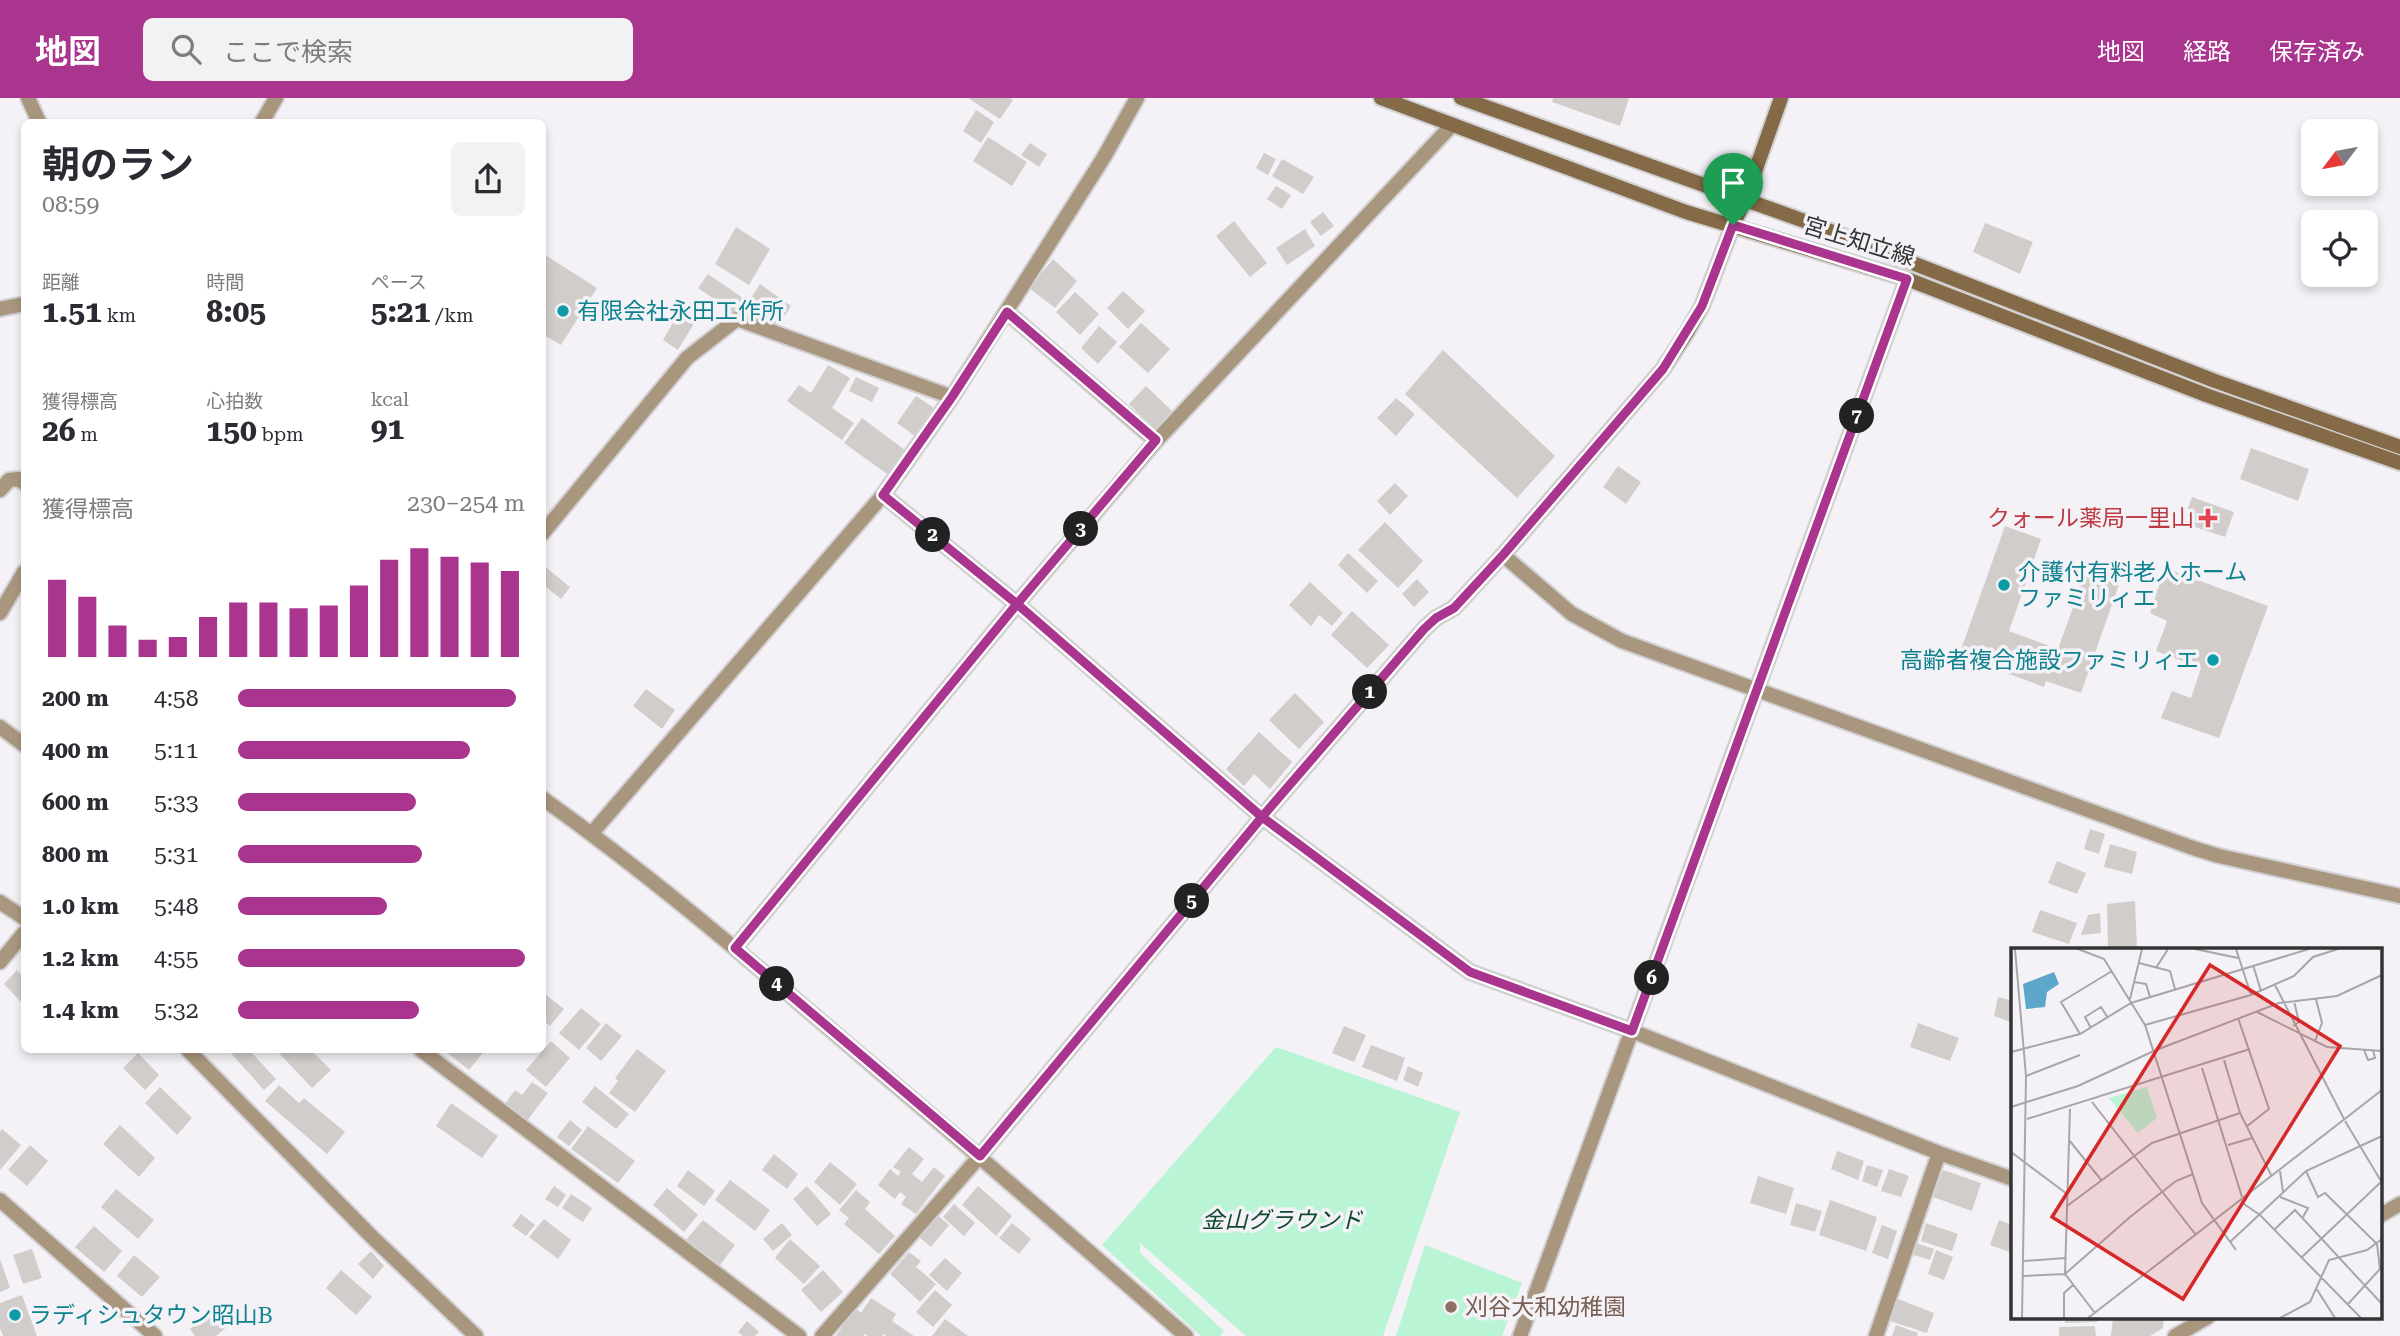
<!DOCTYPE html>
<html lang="ja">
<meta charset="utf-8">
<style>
:root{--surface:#fff;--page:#f2f2f3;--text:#2b2b33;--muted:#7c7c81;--accent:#aa358e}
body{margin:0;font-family:"Roboto Serif","Noto Sans JP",serif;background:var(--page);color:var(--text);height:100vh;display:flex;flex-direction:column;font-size:26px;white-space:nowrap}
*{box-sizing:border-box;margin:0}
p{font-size:23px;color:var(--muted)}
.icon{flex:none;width:38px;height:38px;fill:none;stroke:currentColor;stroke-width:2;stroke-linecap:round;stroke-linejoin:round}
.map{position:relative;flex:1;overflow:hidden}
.details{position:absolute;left:21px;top:21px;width:525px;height:934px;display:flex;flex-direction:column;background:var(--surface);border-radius:10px;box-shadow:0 4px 10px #0003}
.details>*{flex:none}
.needle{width:46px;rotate:238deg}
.fabs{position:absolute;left:2301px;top:21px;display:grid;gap:14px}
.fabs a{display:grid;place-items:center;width:77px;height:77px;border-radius:10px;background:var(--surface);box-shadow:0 4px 10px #0003;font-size:35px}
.pin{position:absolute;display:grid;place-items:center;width:60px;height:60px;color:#fff;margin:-72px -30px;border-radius:50% 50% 50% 0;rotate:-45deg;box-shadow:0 0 7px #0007}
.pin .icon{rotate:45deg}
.km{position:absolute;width:35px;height:35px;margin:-18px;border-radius:50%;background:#222;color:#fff;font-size:19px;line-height:35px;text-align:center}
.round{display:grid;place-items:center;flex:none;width:74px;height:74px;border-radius:10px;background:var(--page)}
.headline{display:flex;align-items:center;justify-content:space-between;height:119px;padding:0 21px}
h1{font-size:38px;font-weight:700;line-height:52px}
.stats{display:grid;grid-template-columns:repeat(3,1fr);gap:10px;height:119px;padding:7px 21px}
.stats div{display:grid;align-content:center}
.stats b{font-size:30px;font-weight:700}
.stats small{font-size:19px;font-weight:400}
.stats p{font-size:19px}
.chart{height:196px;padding:14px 21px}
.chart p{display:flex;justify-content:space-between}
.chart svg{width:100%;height:126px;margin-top:7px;stroke:var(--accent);stroke-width:6}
ul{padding:0 21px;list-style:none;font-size:23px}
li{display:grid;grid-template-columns:112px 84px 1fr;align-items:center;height:52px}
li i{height:18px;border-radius:9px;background:var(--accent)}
header{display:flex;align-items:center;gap:42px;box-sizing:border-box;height:98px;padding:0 35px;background:var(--accent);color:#fff}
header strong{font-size:33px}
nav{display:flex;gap:38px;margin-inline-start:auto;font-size:24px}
.search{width:490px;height:63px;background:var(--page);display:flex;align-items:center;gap:18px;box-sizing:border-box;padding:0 24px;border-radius:10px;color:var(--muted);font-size:26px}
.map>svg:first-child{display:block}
.green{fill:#b9f4d4}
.building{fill:#d0cdca}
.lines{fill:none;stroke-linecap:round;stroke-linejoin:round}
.street-casing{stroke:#d1d0d3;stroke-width:18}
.secondary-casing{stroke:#d1d0d3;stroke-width:18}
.street{stroke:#a9967e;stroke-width:14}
.secondary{stroke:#846a46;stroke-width:14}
.route-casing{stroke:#fff;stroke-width:14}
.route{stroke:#aa358e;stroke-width:9}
.culture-dot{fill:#0f9aa8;stroke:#f4f2f6;stroke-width:2.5}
.health-dot{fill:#e0444e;stroke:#f4f2f6;stroke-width:2.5}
.education-dot{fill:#8d6e63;stroke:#f4f2f6;stroke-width:2.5}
.labels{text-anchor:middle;stroke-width:7;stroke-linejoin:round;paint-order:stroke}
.street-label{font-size:23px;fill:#333334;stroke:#f4f2f6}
.culture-label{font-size:23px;fill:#0d838f;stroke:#f4f2f6;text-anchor:start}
.health-label{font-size:23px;fill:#be3a42;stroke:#f4f2f6;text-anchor:end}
.park-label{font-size:23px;font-style:italic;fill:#0f4830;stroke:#f4f2f6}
.education-label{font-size:23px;fill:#785e54;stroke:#f4f2f6;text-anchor:start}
.inset-road{fill:none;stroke:#a7a6a8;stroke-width:2}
.view{fill:#d62828;fill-opacity:0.15;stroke:#d62828;stroke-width:3.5}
.inset-edge{fill:none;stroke:#333334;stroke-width:3.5}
</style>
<header>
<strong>地図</strong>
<div class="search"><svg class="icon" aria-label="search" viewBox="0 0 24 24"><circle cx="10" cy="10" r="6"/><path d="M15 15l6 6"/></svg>ここで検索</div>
<nav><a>地図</a><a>経路</a><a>保存済み</a></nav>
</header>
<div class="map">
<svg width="2400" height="1238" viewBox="0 0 2400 1238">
<rect width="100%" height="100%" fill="#f4f2f6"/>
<path class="green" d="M1276 949 1460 1014 1383 1238H1246L1140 1145V1155L1224 1233 1220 1238H1201L1102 1147Z
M1425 1147 1522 1185 1502 1238H1396Z"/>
<path class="building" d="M968 0H1010L1013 2 1000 21Z
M1553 0H1629L1620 28 1552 4Z
M976 12 994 24 981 45 963 33Z
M988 39 1027 64 1012 88 973 63Z
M1030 45 1047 56 1039 69 1021 57Z
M1264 55 1276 61 1268 77 1256 70Z
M1282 61 1314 79 1303 96 1272 78Z
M1276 88 1291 97 1282 111 1267 101Z
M1323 114 1334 128 1321 138 1310 124Z
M1234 123 1267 165 1250 179 1216 138Z
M1985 125 2033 144 2020 176 1973 154Z
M736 129 770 151 749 187 715 166Z
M1305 131 1315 148 1287 167 1276 150Z
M542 155 597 190 561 247 542 236Z
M1053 161 1077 183 1055 210 1029 190Z
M708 176 743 200 733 214 698 190Z
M760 186 791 208 778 228 747 206Z
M1123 193 1145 213 1128 231 1107 210Z
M1075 194 1099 216 1080 237 1056 214Z
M685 204 701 214 678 252 663 242Z
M1141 225 1170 251 1148 275 1119 249Z
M1099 228 1117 244 1098 266 1081 250Z
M1443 252 1555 358 1517 400 1405 296Z
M828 267 850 280 832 310 854 325 842 342 787 303 799 287 811 295Z
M856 279 879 290 872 304 849 293Z
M1146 288 1173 314 1156 332 1129 306Z
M916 298 934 310 915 338 897 325Z
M1396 300 1415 316 1396 338 1377 320Z
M862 320 905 352 887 376 844 345Z
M2251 350 2309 371 2298 403 2240 381Z
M1618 368 1641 384 1626 406 1603 389Z
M1395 385 1408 398 1390 417 1377 403Z
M2192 399 2234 414 2225 439 2183 425Z
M1385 424 1423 463 1398 490 1358 452Z
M2005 428 2041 441 2009 533 2058 551 2090 462 2123 475 2081 595 2046 583 2044 589 1959 557Z
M1348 455 1378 483 1367 495 1338 467Z
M542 466 570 489 561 501 542 486Z
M2165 470 2268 508 2219 640 2161 620 2172 593 2191 600 2201 570 2156 553 2167 523 2150 515Z
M1417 481 1429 494 1414 509 1402 496Z
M1310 484 1343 515 1332 528 1319 517 1311 528 1289 507Z
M1352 513 1389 547 1367 570 1331 537Z
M646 591 675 612 662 631 633 608Z
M1295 595 1324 624 1299 651 1269 622Z
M1259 634 1292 664 1270 691 1254 676 1244 688 1226 671Z
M2090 731 2105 736 2099 756 2084 751Z
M2110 746 2137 754 2132 776 2104 769Z
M2057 763 2086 775 2077 796 2048 785Z
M2135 803 2137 851H2108L2107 806Z
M2040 812 2077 825 2069 846 2032 834Z
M2100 815 2101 835 2081 837 2088 817Z
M17 872 24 879V907L4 886Z
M542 894 564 911 550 928 542 922Z
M1998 899 2013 903V925L1994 918Z
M581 910 601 926 579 952 559 935Z
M606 925 622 938 601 963 586 950Z
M1918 925 1959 940 1950 963 1910 949Z
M1344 928 1366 937 1354 964 1332 955Z
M551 943 570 960 546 989 526 972Z
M1371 947 1405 960 1397 983 1362 969Z
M637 951 666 973 635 1014 609 995 618 983 615 980Z
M228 952H249L276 981 264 992Z
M276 952H311L331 972 312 990Z
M448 952H485L469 972 446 954Z
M138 955 159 977 145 992 123 970Z
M1408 968 1423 975 1418 989 1403 982Z
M532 984 548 995 527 1023 505 1006 515 992 522 997Z
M279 987 299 1005 304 1000 345 1034 327 1056 265 1003Z
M595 988 629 1016 616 1031 582 1004Z
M160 989 192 1020 177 1037 145 1005Z
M451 1005 498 1038 482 1060 436 1028Z
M570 1022 582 1032 569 1048 557 1039Z
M120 1027 155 1060 139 1079 103 1046Z
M588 1028 635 1063 618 1085 571 1051Z
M2 1031 21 1047 0 1072V1034Z
M30 1047 48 1063 27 1088 8 1072Z
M909 1049 924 1061 912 1076 922 1084 934 1069 945 1078 916 1116 901 1106 906 1099 900 1094 895 1101 878 1087 890 1071 898 1078 901 1074 893 1069Z
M1837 1053 1864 1063 1858 1082 1831 1071Z
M774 1056 798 1076 787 1091 762 1072Z
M830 1064 857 1086 840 1107 814 1084Z
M1867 1067 1883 1072 1877 1089 1862 1083Z
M1889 1071 1909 1078 1901 1099 1881 1093Z
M688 1072 715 1093 704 1108 677 1088Z
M1943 1072 1981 1085 1972 1113 1933 1099Z
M1758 1078 1794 1090 1786 1116 1750 1105Z
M730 1082 770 1112 755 1133 715 1102Z
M554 1088 566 1097 558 1109 545 1101Z
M807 1088 831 1116 817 1128 793 1101Z
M978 1088 1012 1118 996 1138 962 1107Z
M667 1090 698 1117 684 1134 653 1107Z
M116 1091 154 1122 138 1141 101 1109Z
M856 1092 870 1104 865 1111 895 1138 879 1156 844 1126 849 1120 839 1112Z
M571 1096 592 1110 583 1124 562 1110Z
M1830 1102 1877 1119 1866 1153 1819 1137Z
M1796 1105 1822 1113 1815 1134 1790 1127Z
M954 1106 975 1125 964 1138 943 1119Z
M521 1116 535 1127 526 1138 512 1128Z
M936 1116 949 1127 931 1149 918 1138Z
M544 1121 571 1142 558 1161 529 1139Z
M703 1122 735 1147 720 1167 686 1142Z
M1999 1122 2013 1127V1155L1990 1147Z
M782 1125 792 1137 773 1153 763 1141Z
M1012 1125 1031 1141 1019 1156 999 1140Z
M1926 1125 1958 1136 1952 1153 1921 1143Z
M1882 1127 1897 1133 1888 1161 1872 1155Z
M94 1128 122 1153 104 1174 75 1149Z
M790 1141 820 1168 804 1186 775 1160Z
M1910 1143 1934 1151 1930 1162 1907 1155Z
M32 1151 42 1180 23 1186 13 1157Z
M1936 1152 1953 1159 1944 1182 1928 1176Z
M371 1153 384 1168 373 1181 358 1166Z
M909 1154 921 1163 916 1169 936 1186 920 1204 890 1176Z
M134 1157 160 1179 142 1199 117 1178Z
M945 1160 962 1175 947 1193 929 1177Z
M0 1161 10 1190 0 1194Z
M341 1172 372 1199 356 1217 326 1190Z
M823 1172 843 1194 821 1214 801 1192Z
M935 1192 952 1207 933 1229 916 1214Z
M22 1197 37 1238H3L0 1230V1205Z
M871 1200 896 1216 892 1223 914 1238H886L883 1236 882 1238H868L865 1236 863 1238H836L855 1210 861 1215Z
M1898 1201 1934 1215 1927 1235 1890 1223Z
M218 1208 232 1225 216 1238H195L190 1231Z
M2065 1219H2098V1224L2065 1225Z
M2113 1219H2164L2163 1230 2150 1238H2111Z
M945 1221 968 1238H932Z
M747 1223 759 1234 755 1238H743L738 1234Z
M1896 1227 1918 1235 1917 1238H1892Z
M2095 1228 2096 1238H2059V1229Z"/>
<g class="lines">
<g class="street-casing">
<path id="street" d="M28 0 39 24
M262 24 276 0
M0 211 24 206
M1007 214 1156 343
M0 392 9 382 18 381 24 385
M883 397 1017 506 1262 719 1470 874 1632 933 1939 1055 2013 1081
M542 436 687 260 737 221 952 299
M0 515 24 474
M0 629 24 647
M542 700C643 772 738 852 832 933 951 1034 1069 1136 1186 1238
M592 735 883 397 952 299 1104 59 1137 0
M0 804 24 820
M735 850 1017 506 1156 343 1452 27
M0 864 24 835
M188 952 372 1139 476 1238
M421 952 799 1238
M0 1102 155 1238
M2381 1117 2400 1106
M822 1238 980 1058 1262 719 1424 531 1436 520 1454 510 1503 457 1572 516 1622 543 2193 750 2219 758 2400 798
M1520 1238 1907 181
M1876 1238 1939 1055
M2175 1238 2208 1219"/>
</g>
<g class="secondary-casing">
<path id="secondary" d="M1381 0 1686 114 1907 181 2206 297 2400 365
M1461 0 1810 125 2215 283 2400 349
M1503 457 1663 271 1686 236 1702 208 1733 127 1745 102 1781 0"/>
</g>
<use href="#street" class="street"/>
<use href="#secondary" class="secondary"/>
</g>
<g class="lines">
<g class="route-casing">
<path id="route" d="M1733 127 1702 208 1663 271 1503 457 1454 510 1436 520 1424 531 1262 719 1017 506 883 397 952 299 1007 214 1156 342 1017 506 735 850 980 1058 1262 719 1470 874 1632 933 1907 181 1733 127"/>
</g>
<use href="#route" class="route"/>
</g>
<g class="culture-dot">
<circle cx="563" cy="213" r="7"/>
<circle cx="2004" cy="487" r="7"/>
<circle cx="2213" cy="562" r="7"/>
<circle cx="15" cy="1217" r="7"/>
</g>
<path class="health-dot" d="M2204.5 409.5h7v7h7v7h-7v7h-7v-7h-7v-7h7z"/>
<circle class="education-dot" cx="1451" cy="1209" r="7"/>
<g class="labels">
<g class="street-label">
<text transform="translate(1859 143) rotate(17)" y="8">宮上知立線</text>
</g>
<g class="culture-label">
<text x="577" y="221">有限会社永田工作所</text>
<text x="2018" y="482">介護付有料老人ホーム<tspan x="2018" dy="26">ファミリィエ</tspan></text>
<text x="2199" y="570" text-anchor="end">高齢者複合施設ファミリィエ</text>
<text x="29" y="1225">ラディシュタウン昭山B</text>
</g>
<g class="health-label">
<text x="2194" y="428">クォール薬局一里山</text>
</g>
<g class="park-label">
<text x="1282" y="1130">金山グラウンド</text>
</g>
<g class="education-label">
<text x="1465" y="1217">刈谷大和幼稚園</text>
</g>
</g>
<g transform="translate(2011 850)">
<rect width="371" height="371" fill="#f4f2f6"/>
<path d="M136 139 146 170 127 185 98 150Z" fill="#b9f4d4"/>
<path d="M43 24 48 36 36 44 34 59 15 61 12 36Z" fill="#5ca7ca"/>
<path class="inset-road" d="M4 1 15 128 11 370M67 1 93 11 134 77 191 255 225 302M184 1 227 10M225 1 240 47M128 15 159 23 164 41M242 17 250 43M145 20 157 1M123 34 135 36 139 49M264 37 333 171M119 51 131 1M246 64 316 99 371 103M227 70 258 161 235 179M134 77 240 47 283 28 302 9 327 1M282 78 288 74 283 53M80 80 74 69 90 59 97 70M69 86 50 54 101 23M304 93 311 75 305 51M353 102 357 112 364 110 362 102M0 104 69 86 120 55 298 1M213 112 229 165 260 227M191 120 231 249M15 128 69 107M81 154 185 287M0 159 67 138 145 102 268 55 326 48 371 27M59 161 54 326 119 269 165 233 182 226M16 171 239 101M334 173 370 233M58 192 91 233M217 197 241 190M0 204 56 246M269 223 272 244M295 223 307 249 314 245 366 296 369 321 337 356M269 249 297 260 292 269M230 254 249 267 350 370M56 258 141 195 229 165M264 281 284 262 371 356M219 294 295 223 371 188M291 309 371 233M13 313 54 310M12 328 54 326 84 365M305 340 324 370M53 370V345L62 337M77 370 371 142M269 370 299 354 318 312 356 302 371 291"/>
<path class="view" d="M199 17 329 98 172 351 41 269Z"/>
<rect width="371" height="371" class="inset-edge"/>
</g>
</svg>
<div class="fabs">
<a><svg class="needle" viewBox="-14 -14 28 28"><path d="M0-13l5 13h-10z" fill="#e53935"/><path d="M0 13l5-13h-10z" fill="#7c7c81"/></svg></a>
<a><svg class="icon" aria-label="locate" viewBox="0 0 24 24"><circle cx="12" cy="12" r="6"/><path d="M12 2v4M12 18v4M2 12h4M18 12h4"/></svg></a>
</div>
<div class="pin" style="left:1733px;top:127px;background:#1e9e55"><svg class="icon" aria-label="arrive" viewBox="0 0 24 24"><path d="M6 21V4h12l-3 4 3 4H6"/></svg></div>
<b class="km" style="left:1370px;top:594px">1</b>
<b class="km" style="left:933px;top:437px">2</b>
<b class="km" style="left:1081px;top:431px">3</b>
<b class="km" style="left:777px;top:886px">4</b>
<b class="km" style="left:1192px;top:803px">5</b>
<b class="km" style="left:1652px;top:880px">6</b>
<b class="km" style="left:1857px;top:318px">7</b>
<section class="details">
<div class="headline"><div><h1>朝のラン</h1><p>08:59</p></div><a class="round"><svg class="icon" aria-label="share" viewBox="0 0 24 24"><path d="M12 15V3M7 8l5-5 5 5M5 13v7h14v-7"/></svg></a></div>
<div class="stats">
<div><p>距離</p><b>1.51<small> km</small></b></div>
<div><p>時間</p><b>8:05</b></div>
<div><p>ペース</p><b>5:21<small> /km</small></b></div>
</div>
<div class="stats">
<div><p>獲得標高</p><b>26<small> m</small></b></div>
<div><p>心拍数</p><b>150<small> bpm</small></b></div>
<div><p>kcal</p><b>91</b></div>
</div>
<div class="chart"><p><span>獲得標高</span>230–254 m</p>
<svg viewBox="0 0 160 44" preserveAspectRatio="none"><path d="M5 44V17M15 44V23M25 44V33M35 44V38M45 44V37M55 44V30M65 44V25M75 44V25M85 44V27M95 44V26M105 44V19M115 44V10M125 44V6M135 44V9M145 44V11M155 44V14"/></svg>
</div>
<ul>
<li><b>200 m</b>4:58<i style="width:97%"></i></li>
<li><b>400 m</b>5:11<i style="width:81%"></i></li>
<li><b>600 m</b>5:33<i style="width:62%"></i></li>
<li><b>800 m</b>5:31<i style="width:64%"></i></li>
<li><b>1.0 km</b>5:48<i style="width:52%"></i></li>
<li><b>1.2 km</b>4:55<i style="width:100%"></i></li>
<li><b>1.4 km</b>5:32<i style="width:63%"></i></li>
</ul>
</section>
</div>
